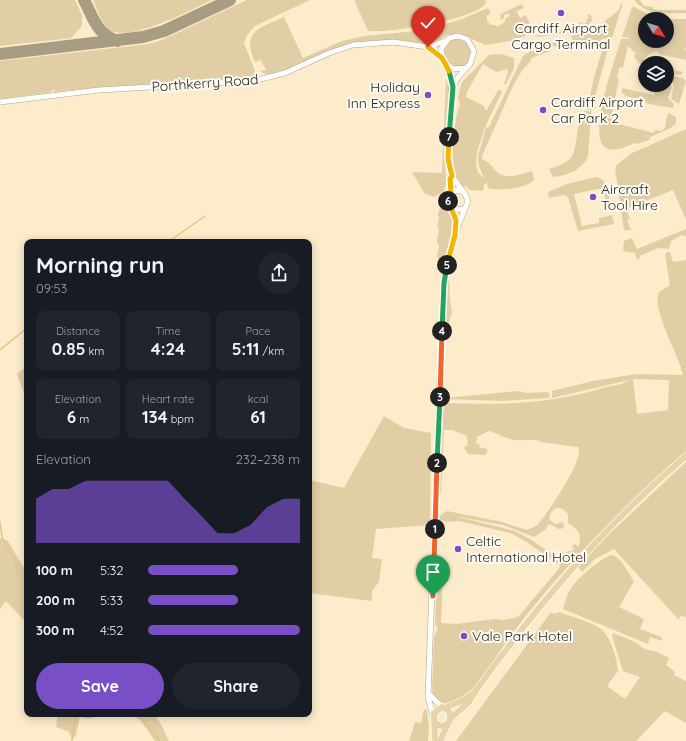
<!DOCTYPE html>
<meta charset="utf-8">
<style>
:root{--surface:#171b24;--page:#20242c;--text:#f1f3f6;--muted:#9ea1a6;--accent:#794fc8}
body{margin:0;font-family:Quicksand,sans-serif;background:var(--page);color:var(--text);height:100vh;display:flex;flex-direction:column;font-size:15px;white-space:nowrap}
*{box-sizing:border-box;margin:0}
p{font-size:13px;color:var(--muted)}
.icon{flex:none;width:22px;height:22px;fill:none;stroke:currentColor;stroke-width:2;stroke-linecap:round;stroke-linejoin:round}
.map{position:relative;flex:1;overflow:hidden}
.drawer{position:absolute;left:24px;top:239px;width:288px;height:478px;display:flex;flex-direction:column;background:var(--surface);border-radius:8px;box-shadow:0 2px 10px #0003}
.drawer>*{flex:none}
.needle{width:26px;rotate:128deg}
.fabs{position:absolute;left:638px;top:12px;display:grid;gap:8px}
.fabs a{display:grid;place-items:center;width:36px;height:36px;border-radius:50%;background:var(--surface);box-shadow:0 2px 10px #0003;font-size:20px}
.pin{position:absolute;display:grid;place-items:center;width:34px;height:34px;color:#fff;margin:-41px -17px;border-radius:50% 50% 50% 0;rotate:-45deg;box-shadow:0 0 4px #0007}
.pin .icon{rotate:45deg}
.km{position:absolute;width:20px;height:20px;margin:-10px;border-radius:50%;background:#222;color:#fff;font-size:11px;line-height:20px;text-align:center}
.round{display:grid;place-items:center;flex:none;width:42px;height:42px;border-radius:21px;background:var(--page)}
.overview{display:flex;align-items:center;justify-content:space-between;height:68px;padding:0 12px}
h1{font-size:22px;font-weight:700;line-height:30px}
.figures{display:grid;grid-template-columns:repeat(3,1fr);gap:6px;height:68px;padding:4px 12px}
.figures div{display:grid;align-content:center;border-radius:8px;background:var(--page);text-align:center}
.figures b{font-size:17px;font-weight:700}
.figures small{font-size:11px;font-weight:400}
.figures p{font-size:11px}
.chart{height:112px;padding:8px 12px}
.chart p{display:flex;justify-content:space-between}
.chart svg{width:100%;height:72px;margin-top:4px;fill:var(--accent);opacity:.7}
.button{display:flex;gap:8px;margin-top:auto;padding:8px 12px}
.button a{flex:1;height:46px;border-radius:24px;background:var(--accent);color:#fff;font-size:16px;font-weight:700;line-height:46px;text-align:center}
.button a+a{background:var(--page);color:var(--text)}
ul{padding:0 12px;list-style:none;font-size:13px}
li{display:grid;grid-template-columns:64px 48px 1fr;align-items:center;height:30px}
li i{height:10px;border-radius:5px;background:var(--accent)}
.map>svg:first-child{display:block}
.green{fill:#e1cea5;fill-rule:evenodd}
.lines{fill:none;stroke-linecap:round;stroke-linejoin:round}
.stream{stroke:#e3c586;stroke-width:1.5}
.taxiway{stroke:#a89c83;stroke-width:12}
.tertiary-casing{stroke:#b4a586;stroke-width:6}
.primary-casing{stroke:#fff;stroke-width:7}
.tertiary{stroke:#fff;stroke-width:5}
.primary{stroke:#e7d3a8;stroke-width:6}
.split-1-casing{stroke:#fff;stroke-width:8}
.split-2-casing{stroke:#fff;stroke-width:8}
.split-3-casing{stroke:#fff;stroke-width:8}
.split-4-casing{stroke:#fff;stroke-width:8}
.split-5-casing{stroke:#fff;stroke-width:8}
.split-6-casing{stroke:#fff;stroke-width:8}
.split-7-casing{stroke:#fff;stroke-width:8}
.split-8-casing{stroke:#fff;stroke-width:8}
.split-9-casing{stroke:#fff;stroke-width:8}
.split-1{stroke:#f0652b;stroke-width:5}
.split-2{stroke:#f0652b;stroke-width:5}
.split-3{stroke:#22a559;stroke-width:5}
.split-4{stroke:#f0652b;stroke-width:5}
.split-5{stroke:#22a559;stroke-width:5}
.split-6{stroke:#f5b400;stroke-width:5}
.split-7{stroke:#f5b400;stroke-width:5}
.split-8{stroke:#22a559;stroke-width:5}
.split-9{stroke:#f5b400;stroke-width:5}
.poi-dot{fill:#794fc8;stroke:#fefbf4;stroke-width:1.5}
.labels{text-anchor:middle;stroke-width:4;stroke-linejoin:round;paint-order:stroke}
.poi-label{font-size:14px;fill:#2c261a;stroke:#fefbf4;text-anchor:start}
.street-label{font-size:14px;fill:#2c261a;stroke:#fefbf4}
</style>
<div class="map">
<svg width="686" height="741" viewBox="0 0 686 741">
<rect width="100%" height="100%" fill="#fceccb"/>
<path class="green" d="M0 0H75L82 15V26L71 38 0 46Z
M93 0H212C193 9 124 46 107 28 100 21 97 8 93 0Z
M247 0H310L255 26 247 35 244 43 255 71 253 77 250 79 104 87 54 92 55 90H51L52 92 0 99V61L149 44 162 40Z
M354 0H485L486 3C474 20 390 33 368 31Z
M634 0H640L644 6 653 7V9L657 10H686V13C667 13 648 17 634 0Z
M623 3 612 38 602 39 599 44H590L586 42 579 46 574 44 558 48 555 46 546 48 539 46 543 42 552 43 573 40 571 36 591 29V33L595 35 601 24 619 10 620 5Z
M522 4 524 8 517 11 520 18 526 15 531 27 529 34 515 40 485 45 459 33 447 35 430 44 398 40 367 41 336 48 288 69 267 75 260 71 266 70 261 60 255 62C241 31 259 28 284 17L303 58 342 41 365 36 426 30 459 20 488 8 491 13 487 16V21L491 25H496L497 27 505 22V19L510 16 508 13 504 15V18L501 20 500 14Z
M632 7H635L657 19H645V41H667V19H686V48L684 49 686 50V60L659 54 657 51 651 53 643 59 646 61 644 65C638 63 636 61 634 55L636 54 628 46 623 67 619 68 617 78 619 79 612 113 609 118 615 120V123L654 133 655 130 661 131 665 128 667 116 669 113 676 117V123L671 128 650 137 649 140 637 144 635 143C627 146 615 153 606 148 586 137 616 57 621 39H628L630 38 622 37Z
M587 14 591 15 592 21C579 34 552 34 535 37L547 30 546 32H559L582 22 583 24 587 22 586 19 589 18Z
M443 53a14 14 0 1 1 28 0a14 14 0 1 1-28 0Z
M603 48 608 49 593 104H591L589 110H587L594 77Z
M541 49 551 51 531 58V61L523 69 513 86 482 156V159C488 161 492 166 496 171 505 181 521 174 532 171L534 180C526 189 497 191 488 188L487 183 483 186 484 189 482 191 470 190 467 187 461 186 460 181 454 174C455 168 453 162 453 155 452 148 456 110 460 105L458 97 462 82 489 55 501 54 514 58V68L506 84H504L508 72 507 69 496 72 483 64 467 92 466 97 484 106 486 111 499 89 502 92 486 125 477 152 476 165 478 173 484 178 479 166 478 156 486 128 489 127 523 56 531 51Z
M667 69 683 72 681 75 674 74V76L683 78 686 81 679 104 671 99 674 85 671 81H668L672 87 668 98 674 104 673 108 648 104 644 101 635 102 633 98 626 96 622 93V88L653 95V98L657 85H667V74L670 73 667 72Z
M446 78 450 93 447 136 444 138 446 184 443 192 434 197 424 193 412 172 442 173Z
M592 105 588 155C585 169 566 176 553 177L549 169C573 162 574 157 577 135 577 127 582 118 584 111H590Z
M686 129V220L673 190 626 209 630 219 627 220 631 230H624L616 175H615L616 166 630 154Z
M596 177C609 178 609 199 611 209L606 210 608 209 603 188 574 194 582 226 599 223V218L612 215 614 224 578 231 568 197 563 195 549 198 548 192 567 184Z
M440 208 447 210 454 222 445 261 440 264 437 256 439 247 437 241 439 228 437 226 439 219 438 214Z
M686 229V236L682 235 671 241 669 249 658 248 640 256 639 260 636 258 635 253 626 252 623 250 624 241 632 238 637 249Z
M454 252 449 276 450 299 452 313 447 327 444 345 446 284Z
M667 252H670L673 262 686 260V453C628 502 573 557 525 617 507 640 491 665 474 689L468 695 447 705C441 700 434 700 432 691L434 637 438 628 435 625 437 573 439 572 443 576 441 623 456 624 495 619 503 620 518 617 561 566 525 541 510 533 459 521 447 522 442 520 441 528 438 524V517L447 511 502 522 527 530C532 528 537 526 540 522 548 512 586 457 578 447L541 442C535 438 524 441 516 440 506 440 499 433 489 431L477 437 476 443 480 445 479 447 487 449V453L484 455 468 454 464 448 468 445 467 436 452 430H444L441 494 439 493V487L443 405 447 403C504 405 548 404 603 388 610 386 623 385 629 380L552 398V391L593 381 636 374 683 375C679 354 651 310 659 292L670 285 665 254ZM633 379 669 380 668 410 637 414ZM556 508 563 509 568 514V523C580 531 582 534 578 548L576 544 573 545 572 547 575 549 559 555 558 558 530 539 515 531 454 516 503 525 534 537 545 530 549 524 559 529 564 528 563 522 555 524 549 519 551 512Z
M27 366V403L17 374Z
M443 387 446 388V398L517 391 527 393 548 392 550 395 549 398 502 401 444 399Z
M384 416 404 428 431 433 430 525 376 529 372 558 382 559 379 582 372 591V601L309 593V480L344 488Z
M686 462V617L680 616 679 620 614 549 595 559 582 572 578 567 605 538Z
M0 538 8 541 27 573V623L6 601 0 609Z
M611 555C622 557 628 573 634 581L619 607 644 619 640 629 661 637 663 641 650 637 648 644 563 609C565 603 566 597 569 592 575 579 599 560 611 555Z
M551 612 554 614 559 612C572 617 586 620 598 627 610 633 617 658 618 671L607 686 625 699 640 677 623 671 612 636 613 633 633 641 645 649 657 652 669 658 666 665 675 672 674 675 686 681V723L665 711 636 741H456Z
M424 709 427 710 429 727 428 741H409L415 722 421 723Z
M58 714H105L88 719 80 717 76 735 72 739 69 732 56 727Z
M131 714C161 714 156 715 169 741H155L141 721Z"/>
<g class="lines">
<path class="stream" d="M168 242 205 216
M0 350 27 328
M0 522 2 537 17 565 18 575 27 578
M138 714 160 741
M72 741 76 714"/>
<path class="taxiway" d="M84 0C94 19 96 33 117 41
M0 54 143 37 164 31 230 0"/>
<g class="tertiary-casing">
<path id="tertiary" d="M428 47 442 58
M448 66C458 102 444 140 451 176L450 179 451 193
M453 87 458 77 470 64 474 51 467 39 458 36 449 38 441 49 443 61 453 69 466 68
M0 102 99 90 253 81 285 73 329 53 353 45 393 42 428 47 445 41
M451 176C455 178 456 183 459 186 465 194 473 202 462 210L452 208 448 202 449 195 456 190 464 192
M455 234 465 208
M429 694 442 707
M433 715 428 697 443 288C445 262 462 234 452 208"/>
</g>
<g class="primary-casing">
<path id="primary" d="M444 708 462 701 475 692
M451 718 469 702 475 692C537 605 605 525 686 456
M435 722 440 726 446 725 450 721V713L446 709 442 707 434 713 435 741
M440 741 449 722"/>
</g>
<use href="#tertiary" class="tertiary"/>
<use href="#primary" class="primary"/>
</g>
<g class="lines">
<g class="split-1-casing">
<path id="split-1" d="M433 596 435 529"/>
</g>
<g class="split-2-casing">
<path id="split-2" d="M435 529 437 463"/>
</g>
<g class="split-3-casing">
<path id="split-3" d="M437 463 440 397"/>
</g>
<g class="split-4-casing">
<path id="split-4" d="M440 397 442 331"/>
</g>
<g class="split-5-casing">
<path id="split-5" d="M442 331 444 283 447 265"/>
</g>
<g class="split-6-casing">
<path id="split-6" d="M447 265 455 235 456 220 448 201"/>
</g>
<g class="split-7-casing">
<path id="split-7" d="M448 201 451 193 450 179 452 176 448 159 449 137"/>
</g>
<g class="split-8-casing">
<path id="split-8" d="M449 137 453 87 449 71"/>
</g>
<g class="split-9-casing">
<path id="split-9" d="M428 47 442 58 449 71"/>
</g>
<use href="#split-1" class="split-1"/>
<use href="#split-2" class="split-2"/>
<use href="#split-3" class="split-3"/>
<use href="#split-4" class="split-4"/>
<use href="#split-5" class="split-5"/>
<use href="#split-6" class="split-6"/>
<use href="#split-7" class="split-7"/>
<use href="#split-8" class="split-8"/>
<use href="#split-9" class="split-9"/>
</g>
<g class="poi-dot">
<circle cx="561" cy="13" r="4"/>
<circle cx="428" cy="95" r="4"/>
<circle cx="543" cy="110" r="4"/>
<circle cx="593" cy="197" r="4"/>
<circle cx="458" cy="549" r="4"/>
<circle cx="464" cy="636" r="4"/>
</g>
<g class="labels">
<g class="poi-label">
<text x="561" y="33" text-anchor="middle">Cardiff Airport<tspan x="561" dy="16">Cargo Terminal</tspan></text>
<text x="420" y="92" text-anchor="end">Holiday<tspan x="420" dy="16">Inn Express</tspan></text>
<text x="551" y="107">Cardiff Airport<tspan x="551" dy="16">Car Park 2</tspan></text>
<text x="601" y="194">Aircraft<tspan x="601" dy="16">Tool Hire</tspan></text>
<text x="466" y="546">Celtic<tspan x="466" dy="16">International Hotel</tspan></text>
<text x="472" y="641">Vale Park Hotel</text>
</g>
<g class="street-label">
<text transform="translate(205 83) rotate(-4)" y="5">Porthkerry Road</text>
</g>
</g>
</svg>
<div class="fabs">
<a><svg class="needle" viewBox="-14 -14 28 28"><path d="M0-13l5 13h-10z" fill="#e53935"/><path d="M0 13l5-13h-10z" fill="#9ea1a6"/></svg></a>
<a><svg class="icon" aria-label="layers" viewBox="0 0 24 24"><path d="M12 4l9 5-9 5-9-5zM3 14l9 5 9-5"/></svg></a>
</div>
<div class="pin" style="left:433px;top:596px;background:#1e9e55"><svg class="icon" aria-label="arrive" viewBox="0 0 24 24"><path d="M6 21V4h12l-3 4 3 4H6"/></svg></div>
<div class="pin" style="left:428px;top:47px;background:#d93025"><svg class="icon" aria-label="check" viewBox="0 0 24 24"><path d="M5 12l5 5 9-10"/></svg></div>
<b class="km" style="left:435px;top:529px">1</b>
<b class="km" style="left:437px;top:463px">2</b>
<b class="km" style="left:440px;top:397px">3</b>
<b class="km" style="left:442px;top:331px">4</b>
<b class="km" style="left:447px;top:265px">5</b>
<b class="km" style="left:448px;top:201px">6</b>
<b class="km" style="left:449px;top:137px">7</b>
<section class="drawer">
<div class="overview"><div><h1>Morning run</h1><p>09:53</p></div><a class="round"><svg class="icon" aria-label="share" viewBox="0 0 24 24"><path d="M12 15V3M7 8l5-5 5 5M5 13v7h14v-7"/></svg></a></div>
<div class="figures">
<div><p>Distance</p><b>0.85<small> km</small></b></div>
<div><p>Time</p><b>4:24</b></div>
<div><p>Pace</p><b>5:11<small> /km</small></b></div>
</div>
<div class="figures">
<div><p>Elevation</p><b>6<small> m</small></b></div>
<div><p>Heart rate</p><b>134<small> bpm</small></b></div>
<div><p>kcal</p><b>61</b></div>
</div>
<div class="chart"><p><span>Elevation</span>232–238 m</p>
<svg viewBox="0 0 160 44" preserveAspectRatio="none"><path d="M0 44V17L10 11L20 11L30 6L40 6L50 6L60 6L70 6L80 6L90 17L100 27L110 38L120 38L130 33L140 22L150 17L160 17V44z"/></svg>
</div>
<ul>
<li><b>100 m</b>5:32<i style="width:59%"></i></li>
<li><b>200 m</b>5:33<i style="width:59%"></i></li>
<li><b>300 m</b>4:52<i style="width:100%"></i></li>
</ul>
<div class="button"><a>Save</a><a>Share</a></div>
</section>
</div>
